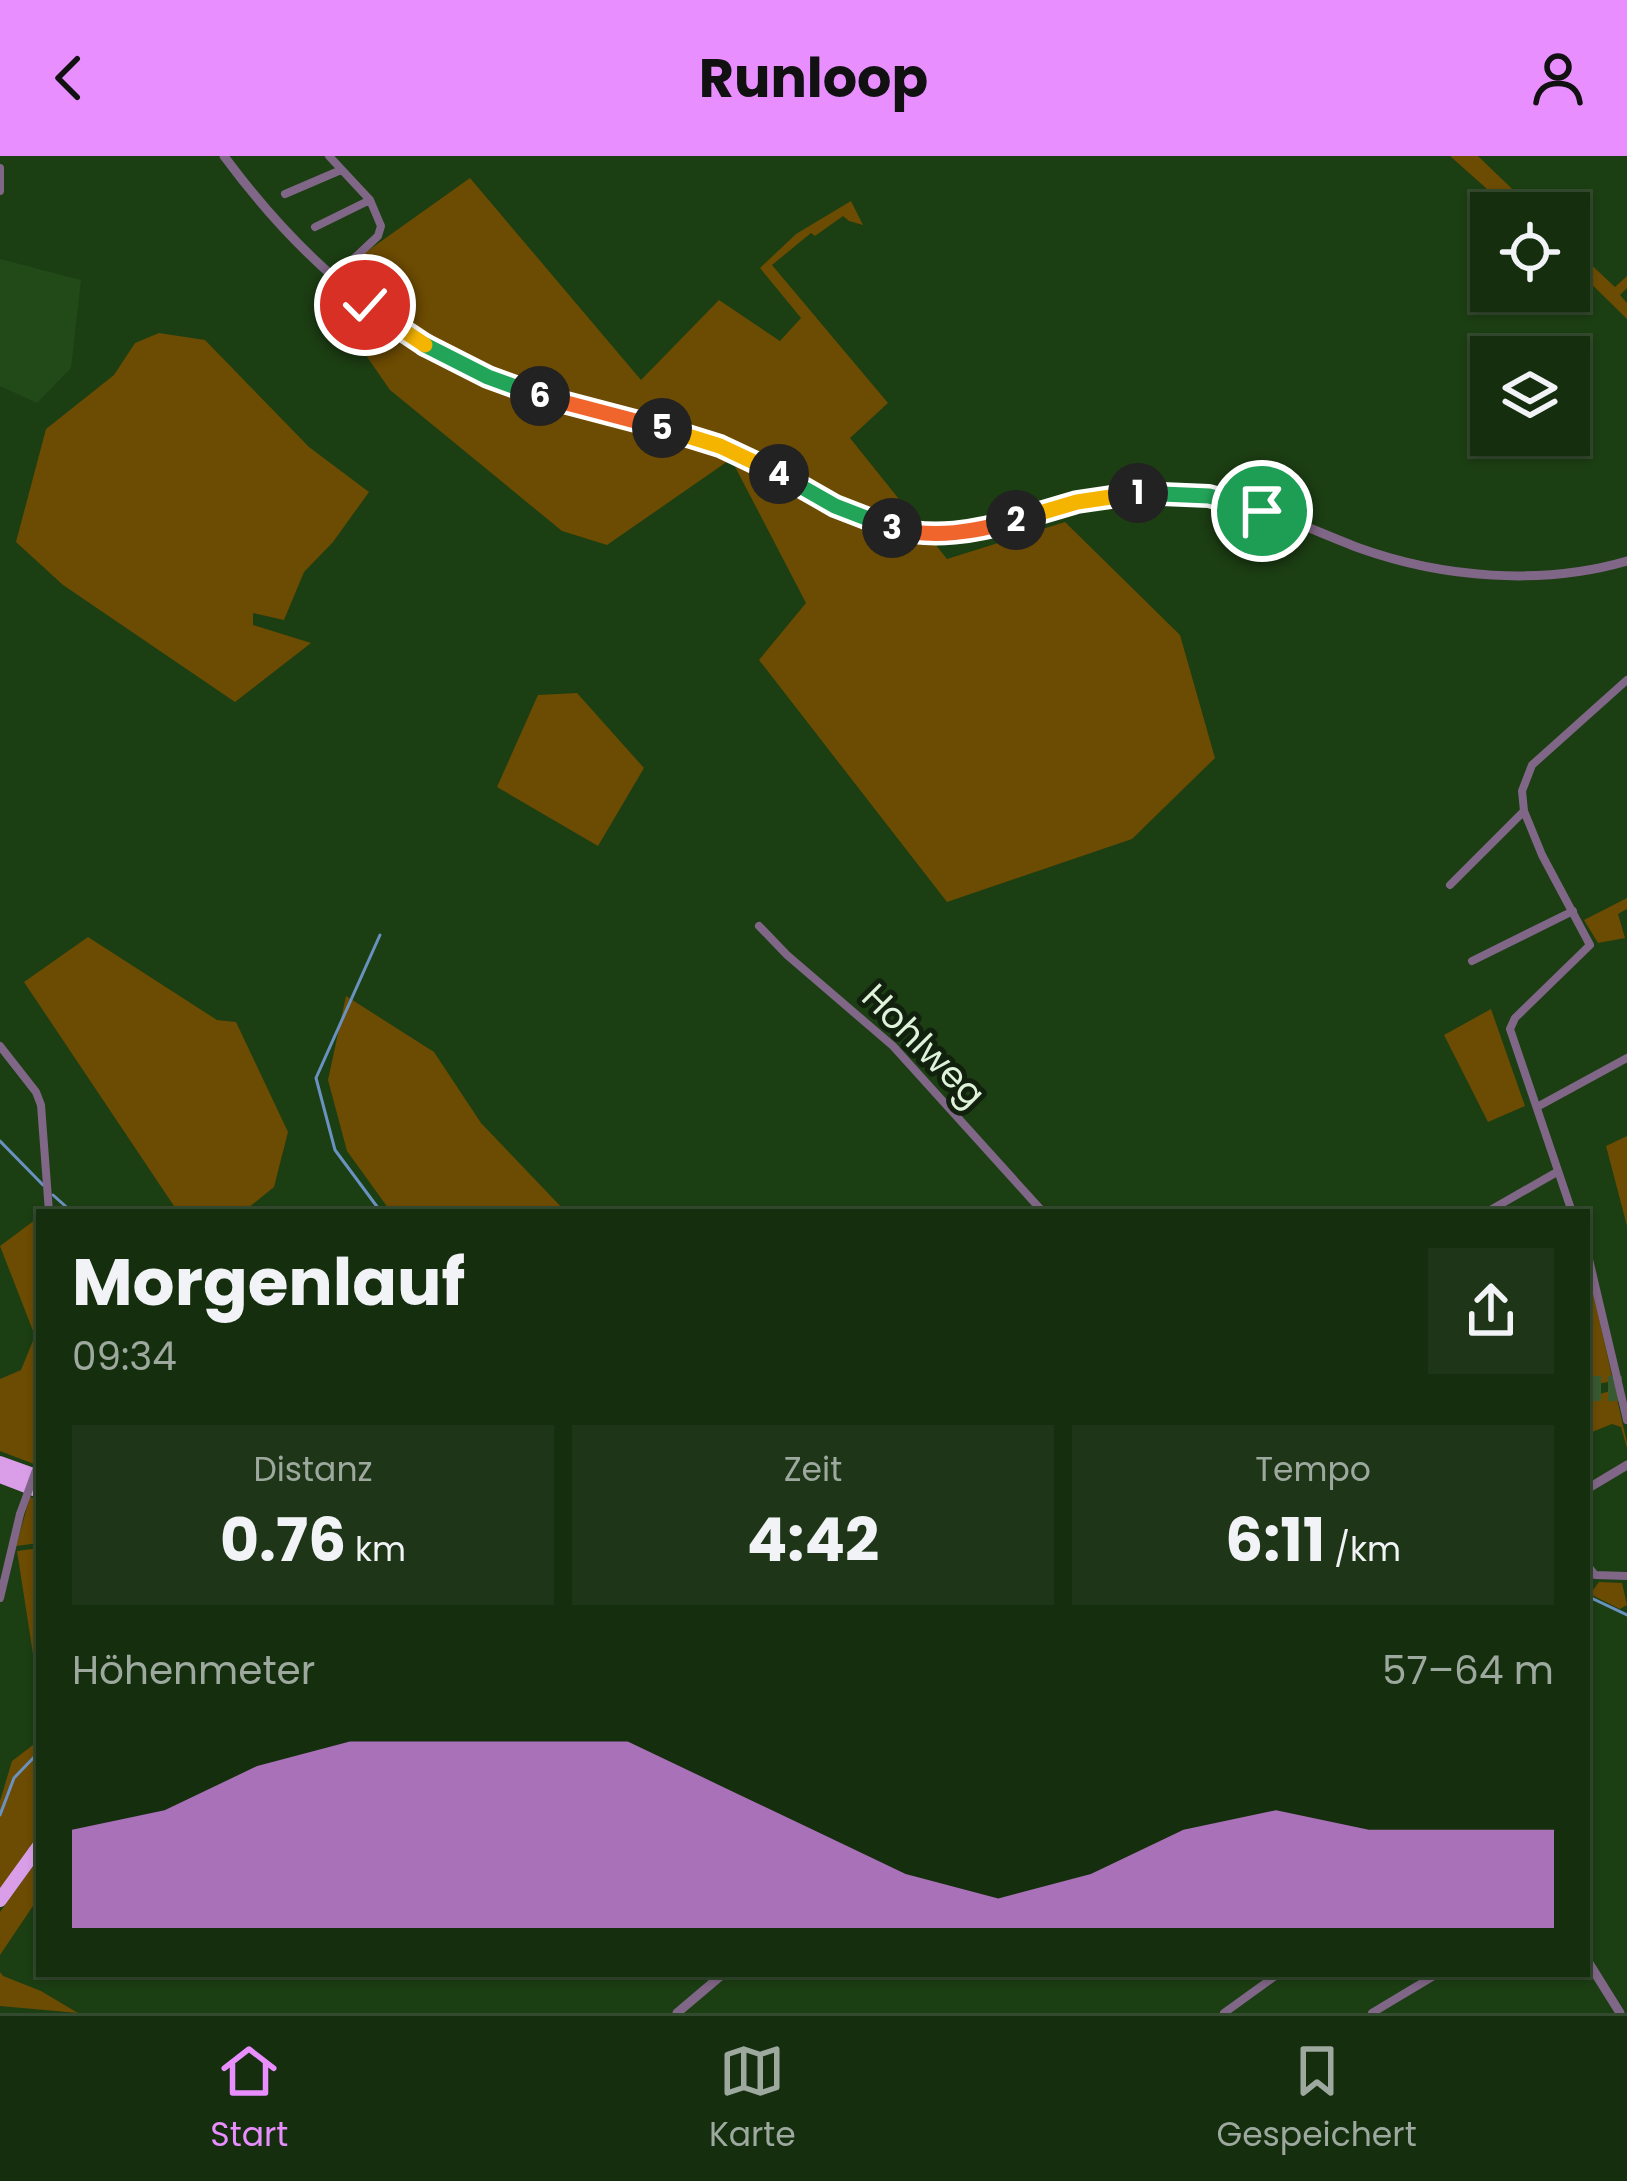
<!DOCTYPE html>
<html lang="de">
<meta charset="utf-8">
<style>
:root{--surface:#152e0e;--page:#1e3617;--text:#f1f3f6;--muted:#9da89e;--line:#344a2e;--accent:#e88eff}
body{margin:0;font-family:Poppins,sans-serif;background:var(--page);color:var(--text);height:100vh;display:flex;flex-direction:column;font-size:45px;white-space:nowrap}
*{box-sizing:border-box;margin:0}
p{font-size:39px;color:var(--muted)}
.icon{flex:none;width:66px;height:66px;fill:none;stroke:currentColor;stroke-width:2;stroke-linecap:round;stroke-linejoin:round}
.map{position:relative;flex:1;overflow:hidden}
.side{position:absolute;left:36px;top:1053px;width:1554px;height:768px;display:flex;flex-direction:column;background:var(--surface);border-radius:0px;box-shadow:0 3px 9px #0004,0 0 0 3px var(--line)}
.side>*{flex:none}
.controls{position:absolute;left:1470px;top:36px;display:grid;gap:24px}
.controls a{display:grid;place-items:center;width:120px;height:120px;border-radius:0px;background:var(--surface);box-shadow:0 3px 9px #0004,0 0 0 3px var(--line);font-size:60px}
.pin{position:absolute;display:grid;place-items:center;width:102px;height:102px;color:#fff;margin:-51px;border:6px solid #fff;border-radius:50%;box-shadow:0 3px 12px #0007}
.km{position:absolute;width:60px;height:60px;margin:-30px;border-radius:50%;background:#222;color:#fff;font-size:33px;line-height:60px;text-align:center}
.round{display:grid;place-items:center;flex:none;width:126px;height:126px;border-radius:0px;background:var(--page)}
.summary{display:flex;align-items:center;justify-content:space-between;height:204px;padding:0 36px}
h1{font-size:66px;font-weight:700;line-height:90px}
.stats{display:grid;grid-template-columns:repeat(3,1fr);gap:18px;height:204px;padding:12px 36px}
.stats div{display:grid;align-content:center;border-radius:0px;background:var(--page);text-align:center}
.stats b{font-size:60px;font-weight:700}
.stats small{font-size:33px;font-weight:400}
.stats p{font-size:33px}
.chart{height:336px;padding:24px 36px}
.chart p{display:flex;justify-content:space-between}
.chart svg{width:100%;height:216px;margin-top:12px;fill:var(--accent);opacity:.7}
header{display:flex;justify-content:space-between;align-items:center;height:156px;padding:0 36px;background:var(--accent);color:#111;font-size:54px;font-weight:700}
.tabs{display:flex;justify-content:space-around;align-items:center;height:168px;border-top:3px solid var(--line);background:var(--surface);font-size:33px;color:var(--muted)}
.tabs a{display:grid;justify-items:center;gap:6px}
.tabs .selected{color:var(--accent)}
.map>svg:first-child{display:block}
.built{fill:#224918}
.green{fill:#6c4b02}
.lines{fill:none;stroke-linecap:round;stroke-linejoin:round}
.stream{stroke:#6a92c0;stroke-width:3}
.trunk-tunnel{stroke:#395931;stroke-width:14;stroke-dasharray:14 7;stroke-linecap:butt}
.minor{stroke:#806687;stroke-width:8}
.tertiary{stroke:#806687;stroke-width:9}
.trunk{stroke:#da9de8;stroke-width:14}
.minor-bridge{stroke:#806687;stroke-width:8}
.split-1-casing{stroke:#fff;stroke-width:24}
.split-2-casing{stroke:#fff;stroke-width:24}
.split-3-casing{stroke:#fff;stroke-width:24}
.split-4-casing{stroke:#fff;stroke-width:24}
.split-5-casing{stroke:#fff;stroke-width:24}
.split-6-casing{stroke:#fff;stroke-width:24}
.split-7-casing{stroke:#fff;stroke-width:24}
.split-8-casing{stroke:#fff;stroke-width:24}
.split-1{stroke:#22a559;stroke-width:15}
.split-2{stroke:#f5b400;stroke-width:15}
.split-3{stroke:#f0652b;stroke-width:15}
.split-4{stroke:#22a559;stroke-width:15}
.split-5{stroke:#f5b400;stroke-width:15}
.split-6{stroke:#f0652b;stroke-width:15}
.split-7{stroke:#22a559;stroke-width:15}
.split-8{stroke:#f5b400;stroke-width:15}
.labels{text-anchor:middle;stroke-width:10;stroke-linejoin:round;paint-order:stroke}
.street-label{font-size:36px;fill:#def3d9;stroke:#12210e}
</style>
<header><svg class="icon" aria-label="back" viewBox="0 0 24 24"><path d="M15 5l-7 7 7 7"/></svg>Runloop<svg class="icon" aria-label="person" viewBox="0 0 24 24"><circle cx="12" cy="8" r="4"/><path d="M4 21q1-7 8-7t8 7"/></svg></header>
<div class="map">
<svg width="1627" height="1857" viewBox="0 0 1627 1857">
<rect width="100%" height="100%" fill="#1c3e13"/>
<path class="built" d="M0 103 81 124 71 212 37 247 0 230Z"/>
<path class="green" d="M1450 0H1478L1537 57H1514Z
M470 22 641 224 719 144 780 185 801 162 760 112 796 78 851 45 863 69 849 65 843 60 815 80 811 77 772 109 888 247 850 282 947 403 1065 366 1180 479 1215 602 1132 683 947 746 759 504 806 447 731 303 607 389 562 375 390 234 322 136 352 106Z
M1569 88 1615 131 1627 120V132L1620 139 1627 147V163L1569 106Z
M159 177 205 184 309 291 369 336 333 386 304 416 284 464 253 457V469L311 487 235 546 63 429 16 386 46 273 114 219 135 187Z
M577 537 644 612 598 690 497 631 538 539Z
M1627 742V753L1618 758 1625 782 1598 787 1584 764Z
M88 781 217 864 236 866 288 976 274 1031 243 1056H178L24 826Z
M346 840 434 896 481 967 566 1056H391L347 995 328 924Z
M1491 853 1525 950 1488 966 1444 879Z
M1627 980V1070L1606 990Z
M39 1061V1296L34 1308 0 1295V1223L21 1214 35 1180 0 1090Z
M1593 1135 1613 1225 1587 1230V1138Z
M1615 1234 1627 1287V1292L1621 1271 1612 1268 1587 1278V1241Z
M30 1341 39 1344V1387L16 1390Z
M39 1392V1510L35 1511 17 1395Z
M1599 1426 1622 1427 1627 1449 1620 1453 1590 1438Z
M39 1578V1680L0 1734V1645L12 1605 37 1586Z
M39 1702V1741L0 1799V1756Z
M0 1816 3 1820 41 1835 78 1857 0 1850Z"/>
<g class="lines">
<path class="stream" d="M380 779 316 922 335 994 381 1056
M0 985 43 1029
M53 1039 72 1056
M1587 1440 1627 1459
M0 1659 14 1622 39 1596"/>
<path class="trunk-tunnel" d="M1587 1227H1627
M1587 1238H1627"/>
<path class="minor" d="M329 0 370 44 381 70 378 80 333 122
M0 12V35
M285 38 341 14
M315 71 370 44
M1450 729 1524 655
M759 770 787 799 893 890 1043 1056
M1472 805 1573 755
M0 890 36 936 41 949 49 1056
M1537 951 1627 902
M1487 1056 1557 1016
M1572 1056 1510 873 1515 862 1590 789 1542 699 1524 655 1522 635 1532 609 1627 524
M1587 1095 1627 1264
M1587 1409 1595 1419 1627 1420
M0 1442 20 1358
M1224 1857 1278 1818
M1372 1857 1437 1818"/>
<path class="tertiary" d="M224 0C315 123 416 201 562 247 614 264 669 269 720 289 792 319 855 377 936 378 985 379 1031 357 1078 346 1119 337 1162 333 1204 339 1258 347 1309 373 1359 392 1443 422 1541 430 1627 405
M1587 1333 1627 1309
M1587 1804 1620 1857
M677 1857 723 1818"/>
<path class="trunk" d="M0 1307 39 1321
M0 1320 39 1335
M0 1744 39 1690"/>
<path class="minor-bridge" d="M20 1358 39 1306"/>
</g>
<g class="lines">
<g class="split-1-casing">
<path id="split-1" d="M1138 337 1209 340 1262 355"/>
</g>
<g class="split-2-casing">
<path id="split-2" d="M1016 364 1077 346 1138 337"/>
</g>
<g class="split-3-casing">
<path id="split-3" d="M892 372C934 383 975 376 1016 364"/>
</g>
<g class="split-4-casing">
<path id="split-4" d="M779 318 835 350 892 372"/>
</g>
<g class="split-5-casing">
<path id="split-5" d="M662 272 720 290 779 318"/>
</g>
<g class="split-6-casing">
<path id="split-6" d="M540 240 662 272"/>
</g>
<g class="split-7-casing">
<path id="split-7" d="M425 189 488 221 540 240"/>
</g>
<g class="split-8-casing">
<path id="split-8" d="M365 149 425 189"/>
</g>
<use href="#split-1" class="split-1"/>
<use href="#split-2" class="split-2"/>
<use href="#split-3" class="split-3"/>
<use href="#split-4" class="split-4"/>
<use href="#split-5" class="split-5"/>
<use href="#split-6" class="split-6"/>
<use href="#split-7" class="split-7"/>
<use href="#split-8" class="split-8"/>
</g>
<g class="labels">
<g class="street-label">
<text transform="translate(924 889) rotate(45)" y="13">Hohlweg</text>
</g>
</g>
</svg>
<div class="controls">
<a><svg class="icon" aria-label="locate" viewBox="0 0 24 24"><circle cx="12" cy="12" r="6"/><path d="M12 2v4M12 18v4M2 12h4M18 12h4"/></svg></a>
<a><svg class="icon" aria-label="layers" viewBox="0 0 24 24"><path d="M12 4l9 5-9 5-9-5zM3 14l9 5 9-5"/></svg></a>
</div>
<div class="pin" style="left:1262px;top:355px;background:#1e9e55"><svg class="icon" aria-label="arrive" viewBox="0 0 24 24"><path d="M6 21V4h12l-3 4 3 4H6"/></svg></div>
<div class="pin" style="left:365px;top:149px;background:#d93025"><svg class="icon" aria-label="check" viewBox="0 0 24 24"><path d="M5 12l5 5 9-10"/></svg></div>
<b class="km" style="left:1138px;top:337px">1</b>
<b class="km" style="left:1016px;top:364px">2</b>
<b class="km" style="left:892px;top:372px">3</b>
<b class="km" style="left:779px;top:318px">4</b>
<b class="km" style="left:662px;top:272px">5</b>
<b class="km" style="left:540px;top:240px">6</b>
<section class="side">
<div class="summary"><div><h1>Morgenlauf</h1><p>09:34</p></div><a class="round"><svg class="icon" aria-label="share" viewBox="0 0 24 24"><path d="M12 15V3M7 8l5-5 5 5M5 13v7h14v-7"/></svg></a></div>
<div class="stats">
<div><p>Distanz</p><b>0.76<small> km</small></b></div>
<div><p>Zeit</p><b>4:42</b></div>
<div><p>Tempo</p><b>6:11<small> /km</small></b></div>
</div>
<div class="chart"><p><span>Höhenmeter</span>57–64 m</p>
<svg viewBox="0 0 160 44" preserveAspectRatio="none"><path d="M0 44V24L10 20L20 11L30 6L40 6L50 6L60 6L70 15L80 24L90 33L100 38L110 33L120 24L130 20L140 24L150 24L160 24V44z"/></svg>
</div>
</section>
</div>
<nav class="tabs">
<a class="selected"><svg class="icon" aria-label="home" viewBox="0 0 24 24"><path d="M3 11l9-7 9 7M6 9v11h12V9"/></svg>Start</a>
<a><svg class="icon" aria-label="map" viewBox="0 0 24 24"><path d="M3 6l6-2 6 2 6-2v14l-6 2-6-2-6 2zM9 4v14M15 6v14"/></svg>Karte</a>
<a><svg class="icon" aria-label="saved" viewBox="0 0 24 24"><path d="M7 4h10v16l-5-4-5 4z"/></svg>Gespeichert</a>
</nav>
